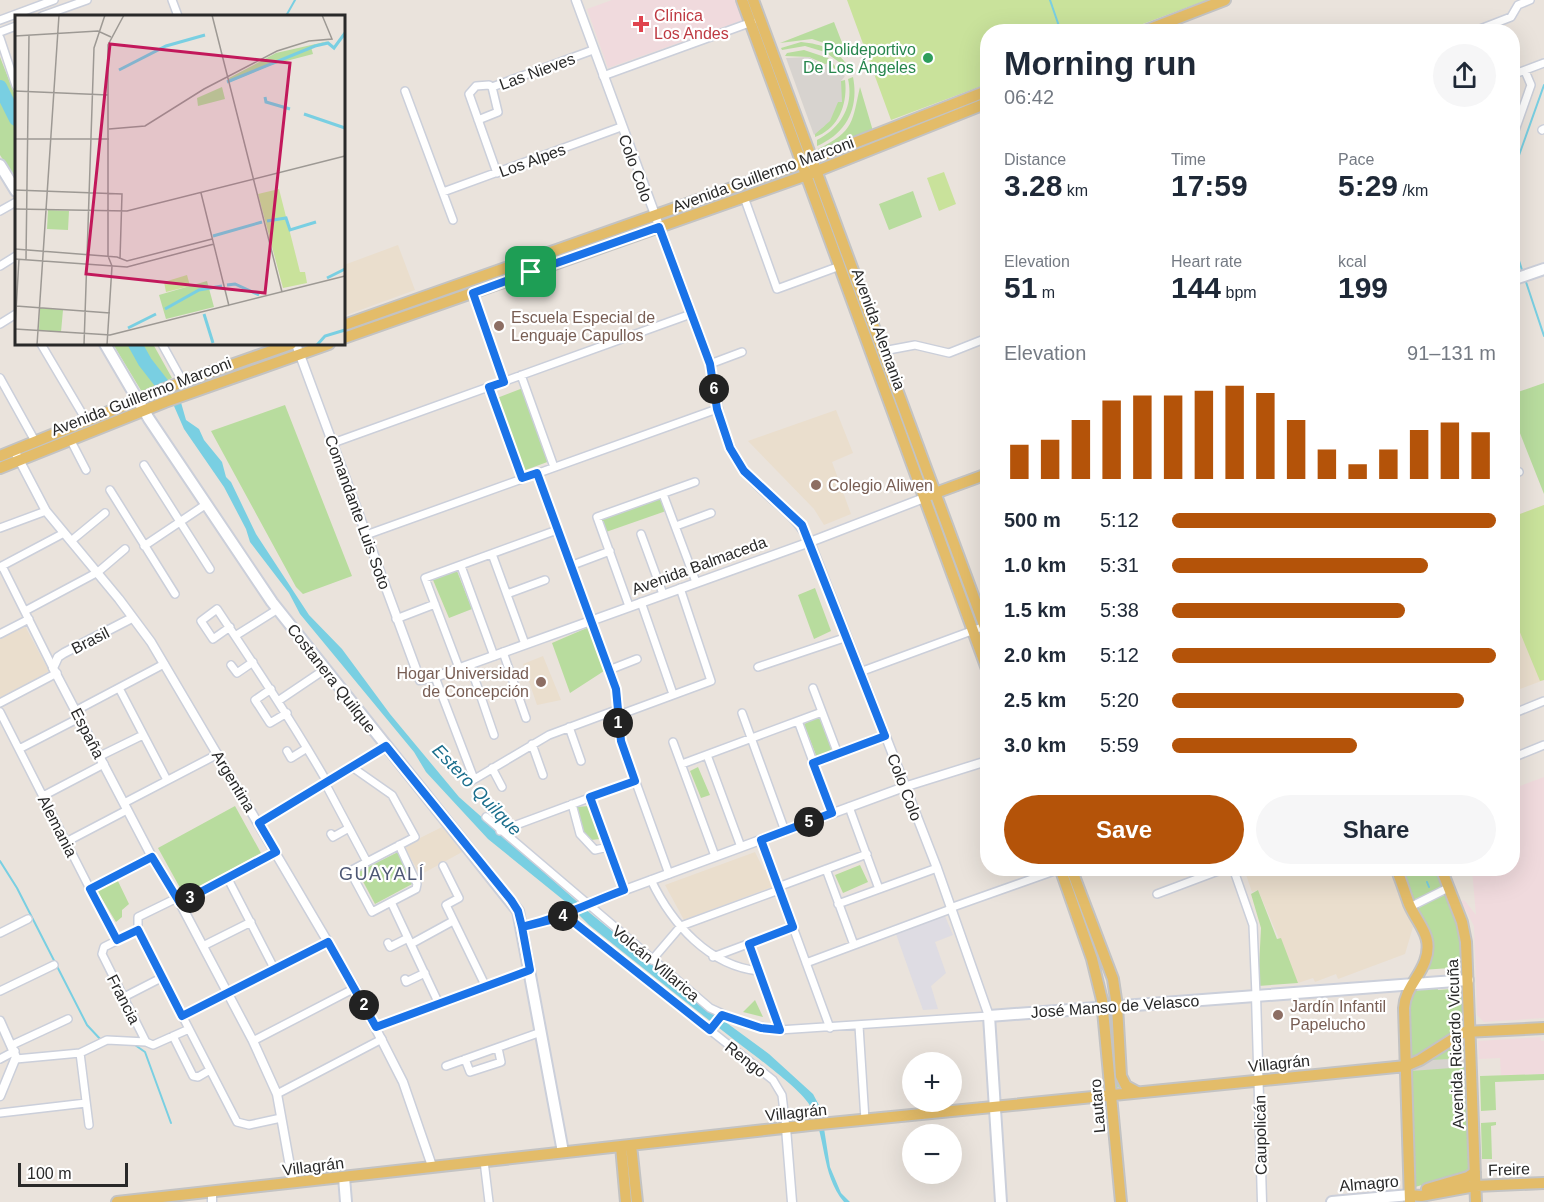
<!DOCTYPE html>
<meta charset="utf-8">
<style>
:root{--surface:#fff;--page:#f6f6f7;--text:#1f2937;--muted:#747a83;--accent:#b45309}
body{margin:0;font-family:Helvetica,sans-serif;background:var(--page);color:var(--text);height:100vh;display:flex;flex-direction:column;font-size:22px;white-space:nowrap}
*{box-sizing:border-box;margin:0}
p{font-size:20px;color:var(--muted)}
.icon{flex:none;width:33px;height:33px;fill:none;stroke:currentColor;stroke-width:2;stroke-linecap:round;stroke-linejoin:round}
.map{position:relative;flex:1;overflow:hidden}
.sheet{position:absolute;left:980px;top:24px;width:540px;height:852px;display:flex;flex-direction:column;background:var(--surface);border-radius:24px;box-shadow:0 6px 24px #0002}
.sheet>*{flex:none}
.tools{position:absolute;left:902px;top:1052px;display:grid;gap:12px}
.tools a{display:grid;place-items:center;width:60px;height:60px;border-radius:50%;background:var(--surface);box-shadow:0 6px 24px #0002;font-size:30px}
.scale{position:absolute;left:18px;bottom:15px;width:110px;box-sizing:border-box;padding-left:6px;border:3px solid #292929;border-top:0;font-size:16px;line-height:21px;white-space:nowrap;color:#292929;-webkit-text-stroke:4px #fff;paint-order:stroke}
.pin{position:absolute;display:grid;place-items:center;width:51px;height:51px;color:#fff;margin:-26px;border-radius:12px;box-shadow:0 3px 9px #0006}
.km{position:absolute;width:30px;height:30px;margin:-15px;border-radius:50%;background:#222;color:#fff;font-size:16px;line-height:30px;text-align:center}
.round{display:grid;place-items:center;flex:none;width:63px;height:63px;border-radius:32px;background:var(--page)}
.headline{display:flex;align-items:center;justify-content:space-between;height:102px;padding:0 24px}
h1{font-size:33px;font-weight:600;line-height:45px}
.metrics{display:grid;grid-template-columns:repeat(3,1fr);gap:9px;height:102px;padding:6px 24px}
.metrics div{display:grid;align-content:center}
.metrics b{font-size:30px;font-weight:600}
.metrics small{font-size:16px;font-weight:400}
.metrics p{font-size:16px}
.chart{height:168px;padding:12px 24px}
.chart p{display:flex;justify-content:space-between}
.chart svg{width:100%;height:108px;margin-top:6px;stroke:var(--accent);stroke-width:6}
.primary-button{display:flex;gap:12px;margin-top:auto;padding:12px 24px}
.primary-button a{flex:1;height:69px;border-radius:36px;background:var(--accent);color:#fff;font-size:24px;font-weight:600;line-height:69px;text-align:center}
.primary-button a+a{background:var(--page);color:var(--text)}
ul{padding:0 24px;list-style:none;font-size:20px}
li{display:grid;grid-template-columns:96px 72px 1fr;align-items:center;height:45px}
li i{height:15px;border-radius:8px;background:var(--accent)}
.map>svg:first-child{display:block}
.industrial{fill:#dedce3}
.education{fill:#eadecd}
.medical{fill:#f0dadd}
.green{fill:#b8dc9e}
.pitch{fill:#c9e29b}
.plaza{fill:#d7d3cf}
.water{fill:#79cfe2}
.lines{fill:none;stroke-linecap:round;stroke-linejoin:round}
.stream{stroke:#79cfe2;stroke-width:2}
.river{stroke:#79cfe2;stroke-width:14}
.pedestrian-casing{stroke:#cbcfda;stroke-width:8}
.minor-casing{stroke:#cbcfda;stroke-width:10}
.tertiary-casing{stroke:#cbcfda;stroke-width:11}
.secondary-casing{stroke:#cbcfda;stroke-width:14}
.primary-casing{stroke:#c3c3c3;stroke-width:14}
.pedestrian{stroke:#fff;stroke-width:5}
.minor{stroke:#fff;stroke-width:7}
.tertiary{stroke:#fff;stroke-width:8}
.secondary{stroke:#fff;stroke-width:10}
.primary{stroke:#e3bc69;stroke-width:10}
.route-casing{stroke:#fff;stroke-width:12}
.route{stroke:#1a73e8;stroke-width:8}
.health-dot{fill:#e0444e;stroke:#fff;stroke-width:2}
.leisure-dot{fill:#2e9e5b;stroke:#fff;stroke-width:2}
.education-dot{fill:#8d6e63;stroke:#fff;stroke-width:2}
.labels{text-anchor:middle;stroke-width:4.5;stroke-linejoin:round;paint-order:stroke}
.health-label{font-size:16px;fill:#be3a42;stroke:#fff;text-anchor:start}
.leisure-label{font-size:16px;fill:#27864d;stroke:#fff;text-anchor:end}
.street-label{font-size:16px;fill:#292929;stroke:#fff}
.education-label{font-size:16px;fill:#785e54;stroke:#fff;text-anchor:start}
.water-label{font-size:18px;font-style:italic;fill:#1a6e8c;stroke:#fff}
.neighbourhood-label{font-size:18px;letter-spacing:1.5px;fill:#4e5875;stroke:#fff}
.inset-river{fill:none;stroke:#79cfe2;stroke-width:3}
.inset-road{fill:none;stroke:#9d9994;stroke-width:1.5}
.view{fill:#c2185b;fill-opacity:0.15;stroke:#c2185b;stroke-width:3}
.inset-edge{fill:none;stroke:#292929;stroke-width:3}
</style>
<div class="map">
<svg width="1544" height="1202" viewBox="0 0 1544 1202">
<rect width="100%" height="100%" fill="#eae3dc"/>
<path class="industrial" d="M945 916 953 935 935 942 946 973 931 986 938 1009 923 1010 896 934Z"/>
<path class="education" d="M398 245 415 290 344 316V265Z
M836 410 853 453 832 462 851 514 824 525 814 509 748 441Z
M1544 505V680L1512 692V517Z
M25 626 49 671 3 698 0 697V639Z
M543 656 561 700 537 705 523 664Z
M442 827 464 851 420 875 404 846Z
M755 852 764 870H766L772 887 684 920 665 885Z
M1244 869H1391L1413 927 1405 954 1338 979 1336 974 1315 982 1313 978 1298 983 1258 890 1252 892Z"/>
<path class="medical" d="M612 0H735L743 20 608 68 587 9Z
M1544 777V1018L1484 1022 1477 1015 1474 926 1465 909 1460 905 1462 900 1465 901 1476 915 1472 869 1512 868V789Z
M1541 1037V1041H1544V1074L1501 1076 1500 1058 1479 1059 1478 1041Z"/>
<path class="green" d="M834 22 848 58 833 46 812 39 780 43Z
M801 42C822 44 840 50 850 70L846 72 839 62 825 52 805 46 782 50 781 48Z
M804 50 828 58 842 74 839 76 834 68 809 57 785 56 787 53Z
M0 57 16 98V180L0 155Z
M853 77C859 108 847 133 817 146V140C841 128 854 106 848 79Z
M845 80C848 103 839 129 815 137V133L824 126 838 101 841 102V81Z
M860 87 873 131 819 151 818 149C855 131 852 121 860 87Z
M913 191 922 217 889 230 879 204Z
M638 223 640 228 478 284 477 280Z
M462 286 463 291 344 333V328Z
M113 344H153L172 378 142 392Z
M238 366 240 370 185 390 182 386Z
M1544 383V494L1512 413V394Z
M523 388 550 461 523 471 497 398Z
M285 405 352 576 303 594 296 587 211 431Z
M661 498 666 511 606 532 600 519Z
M457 571 472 609 449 618 433 580Z
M815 588 831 631 814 639 798 595Z
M589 627 604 671 570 693 552 643Z
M819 717 833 752 817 758 804 724Z
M698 767 710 795 701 798 690 771Z
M235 806 261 853 184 895 158 848Z
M589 806 600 839 591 840 582 831 576 807Z
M398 852 414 883 375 904 358 872Z
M860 865 868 882 843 893 835 875Z
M1400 869H1439L1457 917 1464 967 1422 970 1429 955Z
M116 877 129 904 122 910V917L116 922 96 889Z
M1258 890 1277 939 1281 938 1298 983 1258 986 1261 928 1251 894Z
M1437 984 1438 990 1466 988 1467 1030 1407 1063 1410 990Z
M755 1000 763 1017 743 1012Z
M1109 1015H1114L1117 1078 1121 1087 1114 1088Z
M1453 1042 1464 1046 1465 1070 1468 1077 1471 1171 1415 1187 1411 1065Z
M1544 1074V1080L1495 1082 1496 1110 1481 1111 1480 1076Z
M1496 1122V1125L1491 1126 1492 1159H1482L1481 1123Z"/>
<path class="pitch" d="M847 0H1207L1124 31 987 32V84L891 120Z
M944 172 956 204 939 211 927 178Z
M1544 505V680L1540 681 1512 613V517Z"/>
<path class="plaza" d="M809 57 824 66 827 63 838 75 842 74 845 76 841 81 842 102H838L830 121 814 135 786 58Z
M1429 1056 1432 1060 1465 1058V1067L1411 1071V1065Z"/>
<path class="water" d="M180 399 186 420 199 429 204 440 222 462 226 477 231 482 256 534 309 615 342 649 390 714 459 797 590 913 705 1007 769 1054 813 1094 821 1109 830 1167 841 1193 850 1202H844C820 1173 827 1135 809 1104 797 1086 751 1053 732 1038 684 1001 637 963 589 925L567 903 488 839 426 772 414 752 300 614 289 593 250 542 246 529 224 487 184 429 174 406 170 402Z"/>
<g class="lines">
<path class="stream" d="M1050 0 1061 32
M286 16 295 0
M1512 175 1544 85
M1512 239 1523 273
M1525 279 1544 336
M0 861 17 888 87 1025 101 1040
M1427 882 1429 887
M135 1045 145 1052 171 1123"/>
<path class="river" d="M0 87 16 119
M135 344 145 362 173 398"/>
<g class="pedestrian-casing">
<path id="pedestrian" d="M180 903 276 852"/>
</g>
<g class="minor-casing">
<path id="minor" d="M172 0 178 16
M42 16 87 0
M0 20 54 0
M1475 31 1511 17 1518 5 1530 0
M0 32 16 26
M0 38 16 86
M1512 75 1544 63
M603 76 752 22
M492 87 489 85 476 86 469 94 497 173
M405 91 453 220
M478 120 498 112 492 87 593 50
M1542 130 1544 129
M1512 139 1531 85 1525 71
M443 192 621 127
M744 197 777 289 840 266
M0 211 16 202
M0 266 16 256
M472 291 504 382
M0 324 16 314
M41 344 86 420
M162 344 183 382
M883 351 915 345 949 353 987 338
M710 364 742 352
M521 375 554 467
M0 378 35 441
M489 387 522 478
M70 439 86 470
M333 443 691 314
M144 465 210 569
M537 473 616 689 621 741 669 874
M1512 475 1519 472
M110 490 175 594
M663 494 696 582
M676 526 711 513
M0 528 46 511
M641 534 663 594
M366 535 717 409
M71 541 105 513
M144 546 205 505
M492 554 525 644
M2 566 53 668
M461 566 494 656
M570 566 610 551
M0 567 64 533
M507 594 545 580
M641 602 673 694
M629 606 597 517 695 482
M25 611 98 572 125 549
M396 619 435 604
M230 627 213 639 201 621 217 609C255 666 293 723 327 782
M0 634 29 619
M235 636 278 609
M503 652 526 718
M231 665 237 673 253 662
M470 665 494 735
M758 667 847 637
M459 668 425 578 557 530
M609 670 637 659
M860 672 985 626
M435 677 474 779
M119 688 167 780
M813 688 838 754
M271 689 255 700 270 723 287 713
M278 701 324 670
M0 703 57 673
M77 710 164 664
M0 712 116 940
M742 713 785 831
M1512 714 1544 701
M619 715 711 681 680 588
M798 721 832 813
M569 727 581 761
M673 742 715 856
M532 744 543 775
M19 749 81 717
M287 751 291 758 307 748
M707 755 741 847
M100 756 143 735
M1512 758 1544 745
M813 763 885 736
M682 764 822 712
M352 767 392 795 415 837 367 862
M492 768 502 787
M325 783 367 862 350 871 372 912 391 902 439 1004
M468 783 549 735 619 709
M43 796 104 764
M590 797 624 890
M124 803 218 754
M572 804 580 834 595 850 608 847
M849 807 879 889
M486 817 710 1008 743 1023 779 1030 989 1016
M259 823 386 746
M500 831 635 781
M331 834 333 837 349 828
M761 840 830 1028
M66 842 127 810
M443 866 459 898 446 905 486 987
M1233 868 1253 925 1256 995
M826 869 854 945
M228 879 275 970
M651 880C672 924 709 966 759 971
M778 887 867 854
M90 889 152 857
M1157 894 1226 868
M177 898 138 917V930L237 1122 249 1125 281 1118
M391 902 416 889 417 884 399 845
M838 904 937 868
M1410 907 1448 888
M950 908 1060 869
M566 916 773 1080 782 1095 786 1128
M138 930 104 947 102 954 146 1042 153 1045 189 1029
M0 933 28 919
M388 943 390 947 408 938
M749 943 779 1030
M411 944 453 921
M203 946 251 922
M713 957 793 927
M652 960 681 926 779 890
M806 963 951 909
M405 979 406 982 425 973
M0 991 54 965
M124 997 163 977
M182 1016 328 942
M859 1026 865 1120
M376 1027 530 970
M710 1030 722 1015
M173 1036 193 1076 198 1077 210 1070
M253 1041 355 988
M12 1045 68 1019
M80 1053 89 1125
M0 1059 15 1051
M16 1059 80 1053 107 1040 146 1042
M465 1059 470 1072 501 1062 498 1048
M446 1066 541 1032
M277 1094 382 1039
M0 1113 86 1103
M484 1161 489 1202"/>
</g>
<g class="tertiary-casing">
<path id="tertiary" d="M576 0 710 364C716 401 721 440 744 470 764 497 795 511 810 542L937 868 989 1016
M296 344 420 680 435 677 810 542 924 498
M14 450 46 511 119 599 151 642 355 988 403 1082 432 1166
M132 618 64 653 58 657 53 668 152 857 180 903 253 1041 277 1094 293 1183
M523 927 566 916 584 905 904 787 987 761
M1256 995 1262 1202
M0 1021 16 1057 0 1096
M786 1128 792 1202
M212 1202V1192"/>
</g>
<g class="secondary-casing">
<path id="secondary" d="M0 165 16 191
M1512 280 1544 269
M105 344 149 419 272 602 518 911 563 1152
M344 1177 346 1202
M1001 1202 989 1016 1468 980
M1332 1202 1410 1195"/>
</g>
<g class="primary-casing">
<path id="primary" d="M742 0 987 669
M753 0 987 633
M1142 32 1225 0
M344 325 803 163 987 91
M344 338 807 175 987 103
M0 456 177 384 291 344
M0 468 165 402 329 344
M930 495 987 474
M1060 868 1092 959 1102 1000 1121 1202
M1071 868 1113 979 1117 1006 1121 1076 1126 1086 1137 1092
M1396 868C1401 880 1405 893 1409 904 1418 925 1434 936 1425 961 1419 978 1405 989 1404 1008L1410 1202
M1441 868 1462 922 1466 942 1476 1202
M631 1145 637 1202
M621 1146 626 1202
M1427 1189 1468 1177 1475 1172
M1410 1195 1421 1196 1475 1186 1544 1183
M117 1202 810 1125 1406 1066 1420 1060 1464 1032 1544 1028"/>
</g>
<use href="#pedestrian" class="pedestrian"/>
<use href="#minor" class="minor"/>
<use href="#tertiary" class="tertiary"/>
<use href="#secondary" class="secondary"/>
<use href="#primary" class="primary"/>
</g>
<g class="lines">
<g class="route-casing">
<path id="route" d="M531 272 473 293 504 382 489 387 522 478 537 473 616 689 621 741 635 781 590 797 624 890C589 903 560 918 522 927L530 970 376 1027 328 942 182 1016 138 930 117 940 90 889 152 857 180 903 276 852 259 823 386 746 511 900 518 911 522 927 566 916 710 1030 722 1015 761 1028 780 1030 749 944 793 927 761 840 832 813 813 763 885 736 802 525 744 471 730 448 717 409 710 364 659 227 531 272"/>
</g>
<use href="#route" class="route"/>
</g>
<path class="health-dot" d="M638 15h6v6h6v6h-6v6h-6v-6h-6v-6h6z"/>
<circle class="leisure-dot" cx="928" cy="58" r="6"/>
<g class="education-dot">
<circle cx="499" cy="326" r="6"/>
<circle cx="816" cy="485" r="6"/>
<circle cx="541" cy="682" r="6"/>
<circle cx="1278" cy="1015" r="6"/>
</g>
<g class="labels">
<g class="health-label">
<text x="654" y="21">Clínica<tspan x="654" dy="18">Los Andes</tspan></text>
</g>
<g class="leisure-label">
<text x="916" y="55">Polideportivo<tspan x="916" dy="18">De Los Ángeles</tspan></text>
</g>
<g class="street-label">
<text transform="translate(537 71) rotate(-20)" y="6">Las Nieves</text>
<text transform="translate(532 160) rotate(-20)" y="6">Los Alpes</text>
<text transform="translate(636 168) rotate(70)" y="6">Colo Colo</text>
<text transform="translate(763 174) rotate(-20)" y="6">Avenida Guillermo Marconi</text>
<text transform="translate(879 329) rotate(70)" y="6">Avenida Alemania</text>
<text transform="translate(141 396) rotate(-21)" y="6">Avenida Guillermo Marconi</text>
<text transform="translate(358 512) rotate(70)" y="6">Comandante Luis Soto</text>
<text transform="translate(699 565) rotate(-20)" y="6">Avenida Balmaceda</text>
<text transform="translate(90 640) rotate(-27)" y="6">Brasil</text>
<text transform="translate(332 678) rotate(52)" y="6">Costanera Quilque</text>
<text transform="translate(88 733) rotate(63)" y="6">España</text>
<text transform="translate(234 781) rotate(59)" y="6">Argentina</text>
<text transform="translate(905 787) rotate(69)" y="6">Colo Colo</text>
<text transform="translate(58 826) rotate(63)" y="6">Alemania</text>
<text transform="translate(656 963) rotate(40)" y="6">Volcán Villarica</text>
<text transform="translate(124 999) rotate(63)" y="6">Francia</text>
<text transform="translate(1115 1006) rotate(-4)" y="6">José Manso de Velasco</text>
<text transform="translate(1455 1044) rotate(-92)" y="6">Avenida Ricardo Vicuña</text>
<text transform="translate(746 1059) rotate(38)" y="6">Rengo</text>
<text transform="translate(1279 1063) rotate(-6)" y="6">Villagrán</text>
<text transform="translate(1097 1106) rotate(-95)" y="6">Lautaro</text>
<text transform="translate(796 1112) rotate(-6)" y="6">Villagrán</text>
<text transform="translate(1260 1135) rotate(-91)" y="6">Caupolicán</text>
<text transform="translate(313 1166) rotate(-7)" y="6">Villagrán</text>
<text transform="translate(1509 1169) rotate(-2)" y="6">Freire</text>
<text transform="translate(1369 1183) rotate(-5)" y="6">Almagro</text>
</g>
<g class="education-label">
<text x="511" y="323">Escuela Especial de<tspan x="511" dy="18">Lenguaje Capullos</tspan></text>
<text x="828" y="491">Colegio Aliwen</text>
<text x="529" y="679" text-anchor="end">Hogar Universidad<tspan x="529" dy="18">de Concepción</tspan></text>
<text x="1290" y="1012">Jardín Infantil<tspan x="1290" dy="18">Papelucho</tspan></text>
</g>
<g class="water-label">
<text transform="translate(477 790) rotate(46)" y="6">Estero Quilque</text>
</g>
<g class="neighbourhood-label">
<text x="382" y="880">GUAYALÍ</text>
</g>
</g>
<g transform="translate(15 15)">
<rect width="330" height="330" fill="#eae3dc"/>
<path d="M314 26 296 32 298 39 256 50 215 67 214 63 261 38ZM207 72 210 84 183 91 182 83ZM33 195 54 196 53 215 32 214ZM192 266 199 292 151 304 144 280ZM25 293 48 295 46 317 24 315Z" fill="#b8dc9e"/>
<path d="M264 174 285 257H290L292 268 268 273 243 179ZM172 260 175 271 151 277 149 267Z" fill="#c9e29b"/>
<path class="inset-river" d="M104 55 151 31 190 20M212 67 300 31 313 28 319 33 330 18M250 82 251 87 275 94M289 99 330 113M252 206 271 203 275 215 301 207M198 221 247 207M312 263 330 254M212 270 220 269 244 280M150 294 184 275 207 271M189 299 198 328M113 313 141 299M302 330 310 321 330 315"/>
<path class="inset-road" d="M197 0 267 277M0 21 83 16 96 22M0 76 93 80M94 114 130 111 189 74 262 36 294 26 317 24 307 0M0 124H94M0 175 107 179 105 244M186 178 214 291M0 194 112 196 330 141M0 234 102 242 112 246 197 224M0 244 112 252 199 229M11 244 14 20M1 291 95 298M0 313 4 244M0 314 96 320M95 320 330 261M22 330 44 0M69 330 79 33 90 0M92 330 97 251 93 241V30L109 0"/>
<path class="view" d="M95 29 275 48 250 278 71 259Z"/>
<rect width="330" height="330" class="inset-edge"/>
</g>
</svg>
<div class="tools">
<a>+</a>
<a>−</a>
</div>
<div class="scale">100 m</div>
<div class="pin" style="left:531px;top:272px;background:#1e9e55"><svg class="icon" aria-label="arrive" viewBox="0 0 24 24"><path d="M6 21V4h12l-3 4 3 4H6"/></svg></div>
<b class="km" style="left:618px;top:723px">1</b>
<b class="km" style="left:364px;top:1005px">2</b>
<b class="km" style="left:190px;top:898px">3</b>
<b class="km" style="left:563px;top:916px">4</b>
<b class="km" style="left:809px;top:822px">5</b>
<b class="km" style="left:714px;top:389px">6</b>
<section class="sheet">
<div class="headline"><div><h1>Morning run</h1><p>06:42</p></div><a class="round"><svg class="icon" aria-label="share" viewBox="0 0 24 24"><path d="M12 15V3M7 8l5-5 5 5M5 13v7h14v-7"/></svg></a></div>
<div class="metrics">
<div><p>Distance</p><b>3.28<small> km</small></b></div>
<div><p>Time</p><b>17:59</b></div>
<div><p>Pace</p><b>5:29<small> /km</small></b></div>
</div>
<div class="metrics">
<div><p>Elevation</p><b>51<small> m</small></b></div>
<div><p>Heart rate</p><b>144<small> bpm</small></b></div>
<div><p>kcal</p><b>199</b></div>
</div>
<div class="chart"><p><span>Elevation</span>91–131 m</p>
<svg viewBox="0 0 160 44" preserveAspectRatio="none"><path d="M5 44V30M15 44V28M25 44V20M35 44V12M45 44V10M55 44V10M65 44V8M75 44V6M85 44V9M95 44V20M105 44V32M115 44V38M125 44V32M135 44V24M145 44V21M155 44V25"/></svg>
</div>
<ul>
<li><b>500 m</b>5:12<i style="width:100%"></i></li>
<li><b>1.0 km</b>5:31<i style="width:79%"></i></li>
<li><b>1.5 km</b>5:38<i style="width:72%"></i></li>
<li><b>2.0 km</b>5:12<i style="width:100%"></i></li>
<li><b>2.5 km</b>5:20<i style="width:90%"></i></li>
<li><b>3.0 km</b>5:59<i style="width:57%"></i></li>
</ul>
<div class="primary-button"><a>Save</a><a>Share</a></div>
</section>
</div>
